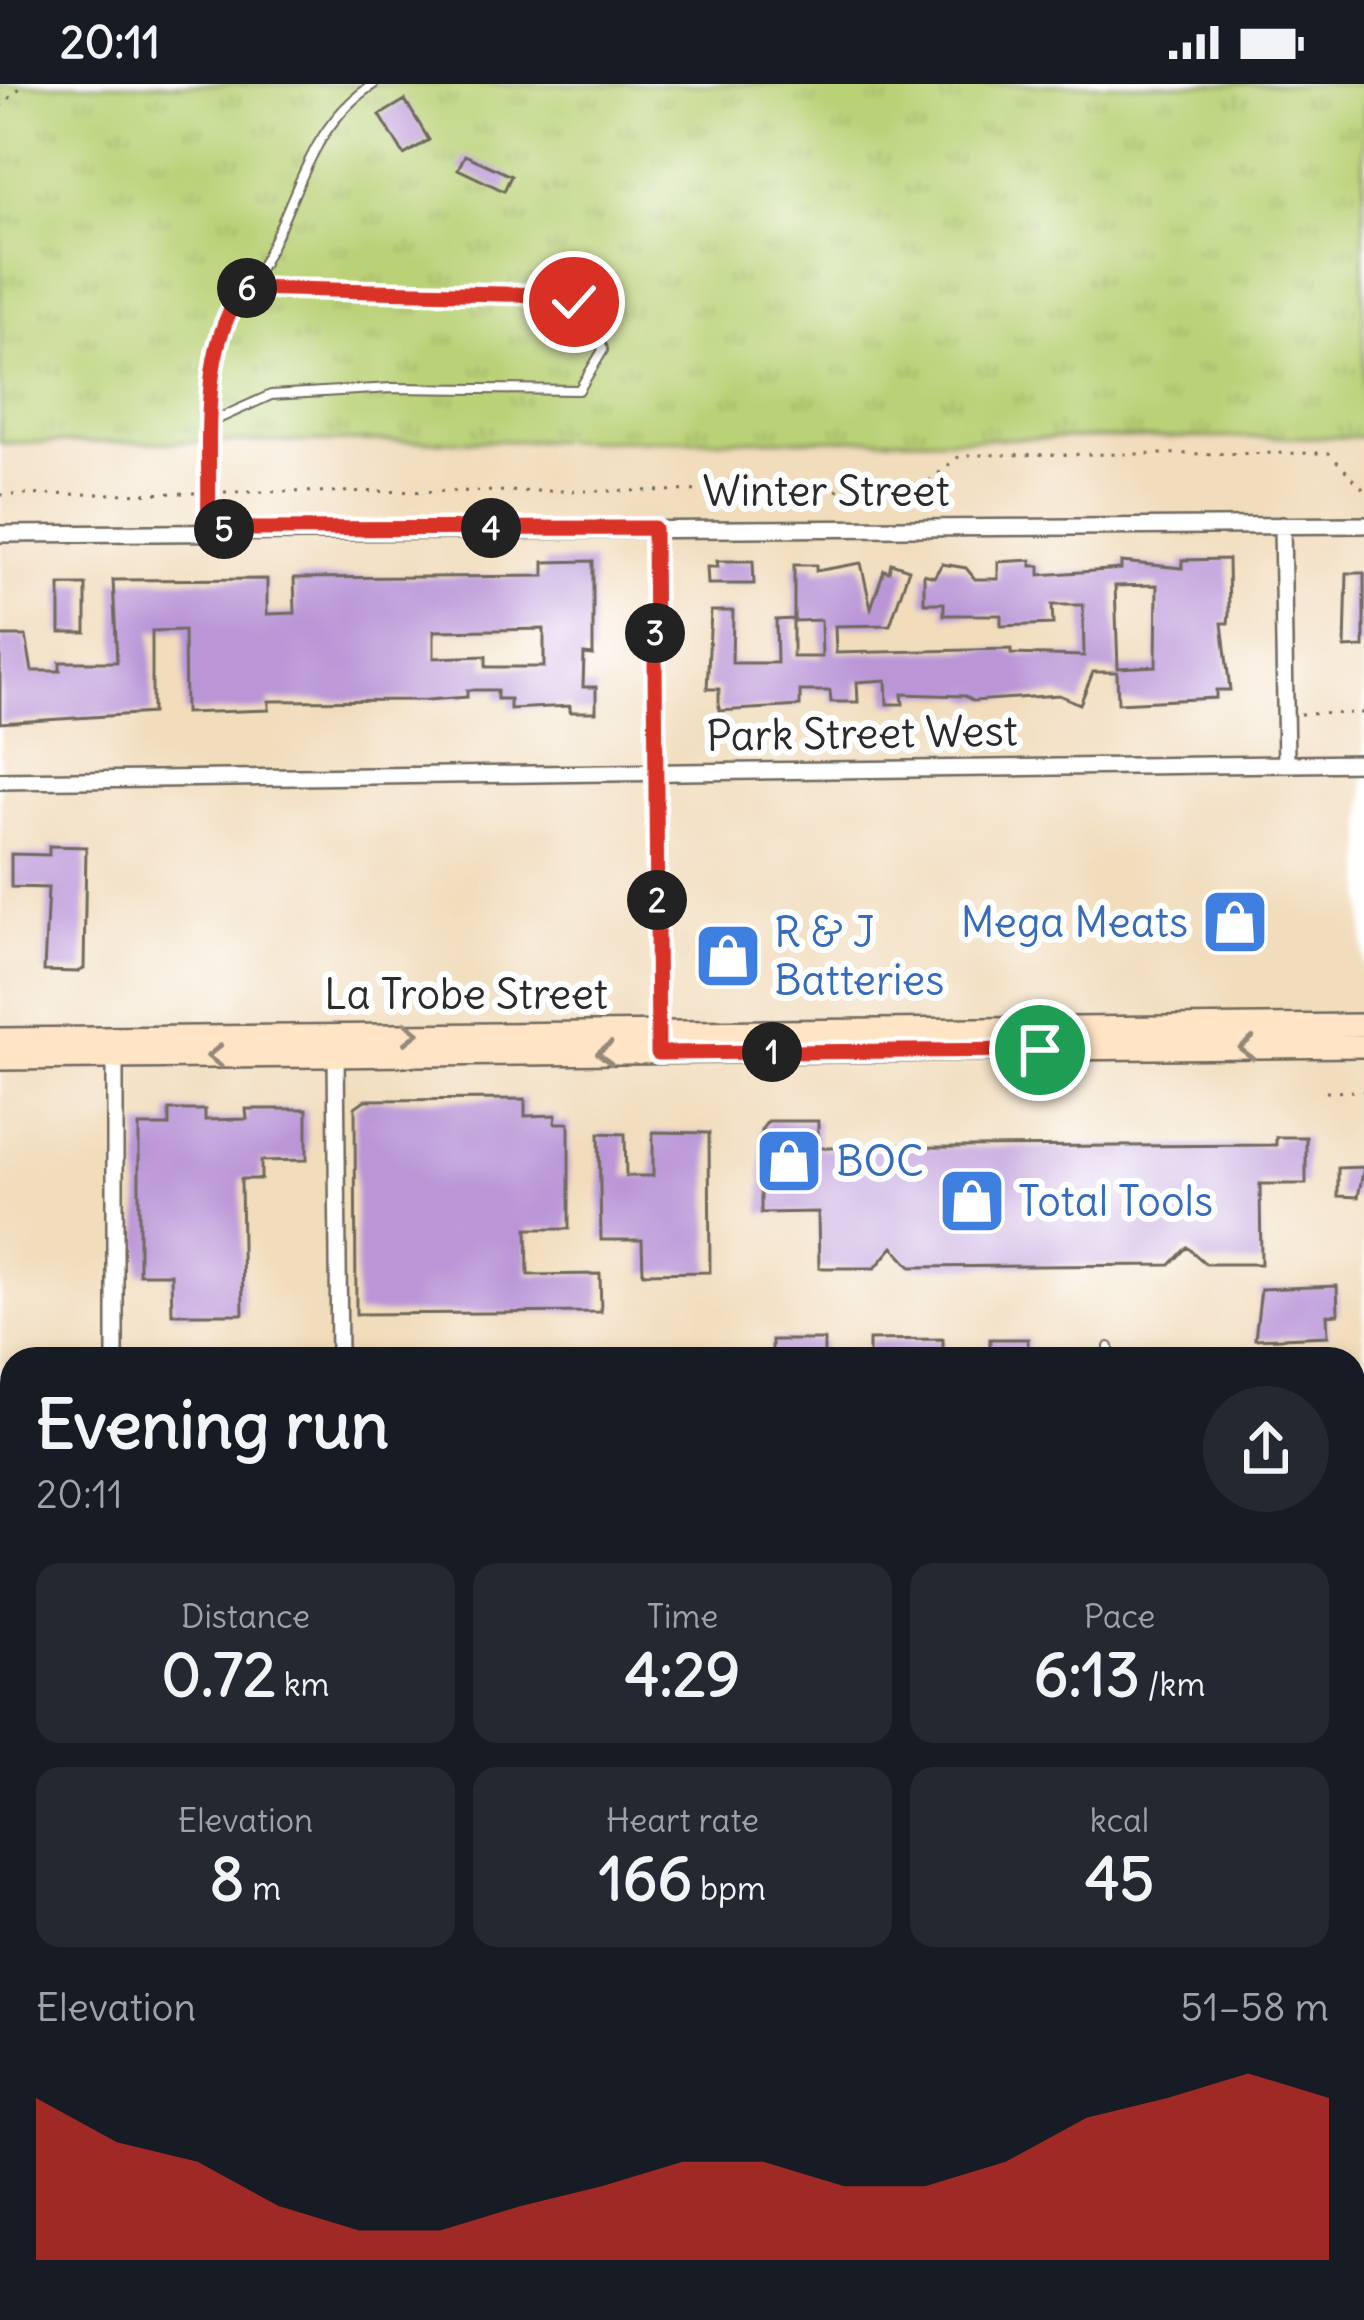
<!DOCTYPE html>
<meta charset="utf-8">
<style>
:root{--surface:#171b24;--page:#242831;--text:#f1f3f6;--muted:#9ea1a6;--accent:#d93025}
body{margin:0;font-family:Delius,sans-serif;background:var(--page);color:var(--text);height:100vh;display:flex;flex-direction:column;font-size:45px;white-space:nowrap}
*{box-sizing:border-box;margin:0}
p{font-size:39px;color:var(--muted)}
.icon{flex:none;width:66px;height:66px;fill:none;stroke:currentColor;stroke-width:2;stroke-linecap:round;stroke-linejoin:round}
.map{position:relative;flex:1;overflow:hidden}
.sheet{position:absolute;left:0px;top:1263px;width:1365px;height:975px;display:flex;flex-direction:column;background:var(--surface);border-radius:36px 36px 0 0;box-shadow:0 6px 18px #0003}
.sheet>*{flex:none}
.pin{position:absolute;display:grid;place-items:center;width:102px;height:102px;color:#fff;margin:-51px;border:6px solid #fff;border-radius:50%;box-shadow:0 3px 12px #0007}
.km{position:absolute;width:60px;height:60px;margin:-30px;border-radius:50%;background:#222;color:#fff;font-size:33px;line-height:60px;text-align:center}
.round{display:grid;place-items:center;flex:none;width:126px;height:126px;border-radius:63px;background:var(--page)}
.summary{display:flex;align-items:center;justify-content:space-between;height:204px;padding:0 36px}
h1{font-size:66px;font-weight:800;line-height:90px}
.metrics{display:grid;grid-template-columns:repeat(3,1fr);gap:18px;height:204px;padding:12px 36px}
.metrics div{display:grid;align-content:center;border-radius:24px;background:var(--page);text-align:center}
.metrics b{font-size:60px;font-weight:800}
.metrics small{font-size:33px;font-weight:400}
.metrics p{font-size:33px}
.chart{height:336px;padding:24px 36px}
.chart p{display:flex;justify-content:space-between}
.chart svg{width:100%;height:216px;margin-top:12px;fill:var(--accent);opacity:.7}
.status{display:flex;justify-content:space-between;align-items:center;height:84px;padding:0 60px;background:var(--surface);direction:ltr}
.status svg{height:33px;fill:currentColor}
.map>svg:first-child{display:block}
.grass{fill:url(#grass-tufts);stroke:#727e51;stroke-width:3}
.building{fill:#ba96d7;fill-rule:evenodd}
.lines{fill:none;stroke-linecap:round;stroke-linejoin:round}
.service-casing{stroke:#70695d;stroke-width:12}
.minor-casing{stroke:#70695d;stroke-width:20}
.secondary-casing{stroke:#70695d;stroke-width:26}
.path{stroke:#70695d;stroke-width:3;stroke-dasharray:3 9;stroke-linecap:butt}
.service{stroke:#fff;stroke-width:8}
.minor{stroke:#fff;stroke-width:15}
.secondary{stroke:#ffe4c6;stroke-width:21}
.oneway{stroke:#958878}
.route-casing{stroke:#fff;stroke-width:24}
.route{stroke:#d93025;stroke-width:15}
.labels{text-anchor:middle;stroke-width:12;stroke-linejoin:round;paint-order:stroke}
.street-label{font-size:42px;fill:#2b2b2b;stroke:#fff}
.shop-label{font-size:42px;fill:#366cbe;stroke:#fff;text-anchor:start}
</style>
<div class="status"><b>20:11</b><svg viewBox="0 0 49 12"><path d="M0 12V9h3v3zM5 12V6h3v6zM10 12V3h3v9zM15 12V0h3v12zM26 1h20v11H26zM47 4h2v5h-2z"/></svg></div>
<div class="map">
<svg width="1364" height="2236" viewBox="0 0 1364 2236">
<defs>
<pattern id="grass-tufts" width="24" height="20" patternUnits="userSpaceOnUse" patternTransform="scale(3)"><rect width="24" height="20" fill="#bad277"/><path d="M3 7l-1-3M5 7V3M7 7l1-3M15 17l-1-3M17 17v-4M19 17l1-3" fill="none" stroke="#a0b467"/></pattern>
</defs>
<rect width="100%" height="100%" fill="#fff"/>
<filter id="ink" filterUnits="userSpaceOnUse"><feTurbulence type="fractalNoise" baseFrequency=".00833" numOctaves="2"/><feDisplacementMap in="SourceGraphic" scale="24" xChannelSelector="R" yChannelSelector="G"/><feConvolveMatrix kernelMatrix="1 2 1 2 8 2 1 2 1" color-interpolation-filters="sRGB"/></filter>
<filter id="wash" filterUnits="userSpaceOnUse"><feTurbulence type="fractalNoise" baseFrequency=".004" numOctaves="4" result="noise"/><feDisplacementMap in="SourceGraphic" scale="48" xChannelSelector="R" yChannelSelector="G"/><feGaussianBlur stdDeviation="2.7" result="paint"/><feColorMatrix in="noise" values="0 0 0 0 0 0 0 0 0 0 0 0 0 0 0 0 0 1.4 0 .05"/><feComposite in="paint" operator="in"/></filter>
<g filter="url(#wash)">
<rect width="100%" height="100%" fill="#f1dcbb"/>
<path class="grass" d="M0 0H1364V353L0 359Z"/>
<g id="blocks">
<path class="building" d="M405 16 429 56 404 71 380 31Z
M465 71 511 92 504 107 458 85Z
M1228 475 1229 530 1228 539H1222L1230 606H1216V614L1118 619 1117 588H1093L1080 620 1059 611 973 617 965 612 902 610 903 620H887L886 596 857 598 858 618H831L830 607H800V622L719 627V605H707L711 527H733L732 579H777L776 536 793 535V573H822L821 536 794 537V481H816V487L861 479 871 524 884 486 889 488 891 479 909 485 890 541 835 542 836 569 1011 565V570L1084 572 1083 521H1052L1053 540 1001 542V531H944V519H924V490L934 493 942 480 966 484 975 495H998V478L1031 476V482H1040V491L1121 485V478L1182 484V476ZM1157 501 1156 582 1118 584 1115 502Z
M593 477V571L584 570 583 603H596V628H570V622L510 625V615H497V606H467V613L427 616 269 617V626L185 629 184 546 152 547V629L0 639V552H26L32 587H60V578H117L113 496 267 495V530L295 529 294 494 544 492V478ZM544 545V583H486V572L434 574V547Z
M717 477H753L754 500H708L707 483H718Z
M1347 489H1364V563L1345 564Z
M60 501H86V549H60Z
M49 762 86 763 84 885 77 888 44 887 48 804 11 803V770L49 771Z
M525 1015V1032L556 1031 555 1039H569V1145H527L528 1191 600 1190 601 1228 356 1230 355 1023 365 1016Z
M246 1025H307V1076L261 1077V1095H241L243 1230H172L171 1190H139V1042H169V1026H205V1036L247 1035Z
M768 1037H818V1064L1276 1061V1053H1306V1100H1260L1261 1180H1206L1187 1163 1170 1181 911 1183 893 1163 875 1184H819L818 1128 761 1129V1046Z
M653 1048 709 1049 710 1188 643 1189 642 1156H601L599 1049 625 1050 626 1092H653Z
M1364 1083 1358 1113 1338 1112V1084Z
M1337 1202 1338 1230 1327 1231 1328 1252 1255 1255 1261 1205Z
M943 1255V1275H869V1256Z
M990 1255H1028V1275H990Z
M772 1256H824V1275H772Z"/>
</g>
</g>
<g filter="url(#ink)">
<use href="#blocks" fill-opacity="0" stroke="#70695d" stroke-width="3"/>
<g class="lines">
<g class="service-casing">
<path id="service" d="M211 338 271 311 392 304 579 306 603 266C593 232 582 220 546 211L245 204
M208 445C211 377 204 300 223 234 228 218 247 205 256 191 297 123 305 44 374 0
M1109 1275V1263"/>
</g>
<g class="minor-casing">
<path id="minor" d="M1282 441 1286 679
M654 444 658 949
M0 450 1364 441
M0 697 1364 679
M336 970 339 1275
M115 1275V974
M1353 1411H1364
M0 1418H12
M0 1567 12 1566
M1353 1790H1364
M329 2236 330 2226"/>
</g>
<g class="secondary-casing">
<path id="secondary" d="M0 955 1364 941
M0 975 1364 962"/>
</g>
<path class="path" d="M0 23 24 0
M224 408 918 406 961 371 1329 369 1364 406
M0 411 196 409
M1300 630 1364 629
M1326 1008 1364 1007"/>
<use href="#service" class="service"/>
<use href="#minor" class="minor"/>
<use href="#secondary" class="secondary"/>
</g>
<defs><path id="oneway-chevron" d="M-2-3.5L2.5 0L-2 3.5" fill="none" stroke-width="1.6" stroke-linecap="round" stroke-linejoin="round" transform="scale(3)"/></defs>
<g class="oneway">
<use href="#oneway-chevron" transform="translate(411 949)"/>
<use href="#oneway-chevron" transform="translate(1247 964) rotate(179)"/>
<use href="#oneway-chevron" transform="translate(605 969) rotate(180)"/>
<use href="#oneway-chevron" transform="translate(215 972) rotate(179)"/>
</g>
</g>
<g class="lines" filter="url(#ink)">
<g class="route-casing">
<path id="route" d="M574 218 546 211 245 204C196 264 212 370 208 445L654 444 658 969 1040 966"/>
</g>
<use href="#route" class="route"/>
</g>
<defs>
<g id="shop-square" transform="scale(3.45)"><rect x="-9" y="-9" width="18" height="18" rx="4" fill="#3f7fe0" stroke="#fff"/><path d="M-5-2.5h2.3a2.7 3.5 0 0 1 5.4 0H5L5.5 6h-11ZM-1.5-2.5h3a1.5 2.3 0 0 0-3 0Z" fill="#fff"/></g>
</defs>
<g fill-rule="evenodd">
<use href="#shop-square" x="1235" y="838"/>
<use href="#shop-square" x="728" y="872"/>
<use href="#shop-square" x="789" y="1077"/>
<use href="#shop-square" x="972" y="1117"/>
</g>
<g class="labels">
<g class="street-label">
<text x="826" y="422">Winter Street</text>
<text transform="translate(862 649) rotate(-1)" y="15">Park Street West</text>
<text x="466" y="925">La Trobe Street</text>
</g>
<g class="shop-label">
<text x="1188" y="853" text-anchor="end">Mega Meats</text>
<text x="774" y="863">R &amp; J<tspan x="774" dy="48">Batteries</tspan></text>
<text x="836" y="1092">BOC</text>
<text x="1018" y="1132">Total Tools</text>
</g>
</g>
</svg>
<div class="pin" style="left:1040px;top:966px;background:#1e9e55"><svg class="icon" aria-label="arrive" viewBox="0 0 24 24"><path d="M6 21V4h12l-3 4 3 4H6"/></svg></div>
<div class="pin" style="left:574px;top:218px;background:#d93025"><svg class="icon" aria-label="check" viewBox="0 0 24 24"><path d="M5 12l5 5 9-10"/></svg></div>
<b class="km" style="left:772px;top:968px">1</b>
<b class="km" style="left:657px;top:816px">2</b>
<b class="km" style="left:655px;top:549px">3</b>
<b class="km" style="left:491px;top:444px">4</b>
<b class="km" style="left:224px;top:445px">5</b>
<b class="km" style="left:247px;top:204px">6</b>
<section class="sheet">
<div class="summary"><div><h1>Evening run</h1><p>20:11</p></div><a class="round"><svg class="icon" aria-label="share" viewBox="0 0 24 24"><path d="M12 15V3M7 8l5-5 5 5M5 13v7h14v-7"/></svg></a></div>
<div class="metrics">
<div><p>Distance</p><b>0.72<small> km</small></b></div>
<div><p>Time</p><b>4:29</b></div>
<div><p>Pace</p><b>6:13<small> /km</small></b></div>
</div>
<div class="metrics">
<div><p>Elevation</p><b>8<small> m</small></b></div>
<div><p>Heart rate</p><b>166<small> bpm</small></b></div>
<div><p>kcal</p><b>45</b></div>
</div>
<div class="chart"><p><span>Elevation</span>51–58 m</p>
<svg viewBox="0 0 160 44" preserveAspectRatio="none"><path d="M0 44V11L10 20L20 24L30 33L40 38L50 38L60 33L70 29L80 24L90 24L100 29L110 29L120 24L130 15L140 11L150 6L160 11V44z"/></svg>
</div>
</section>
</div>
